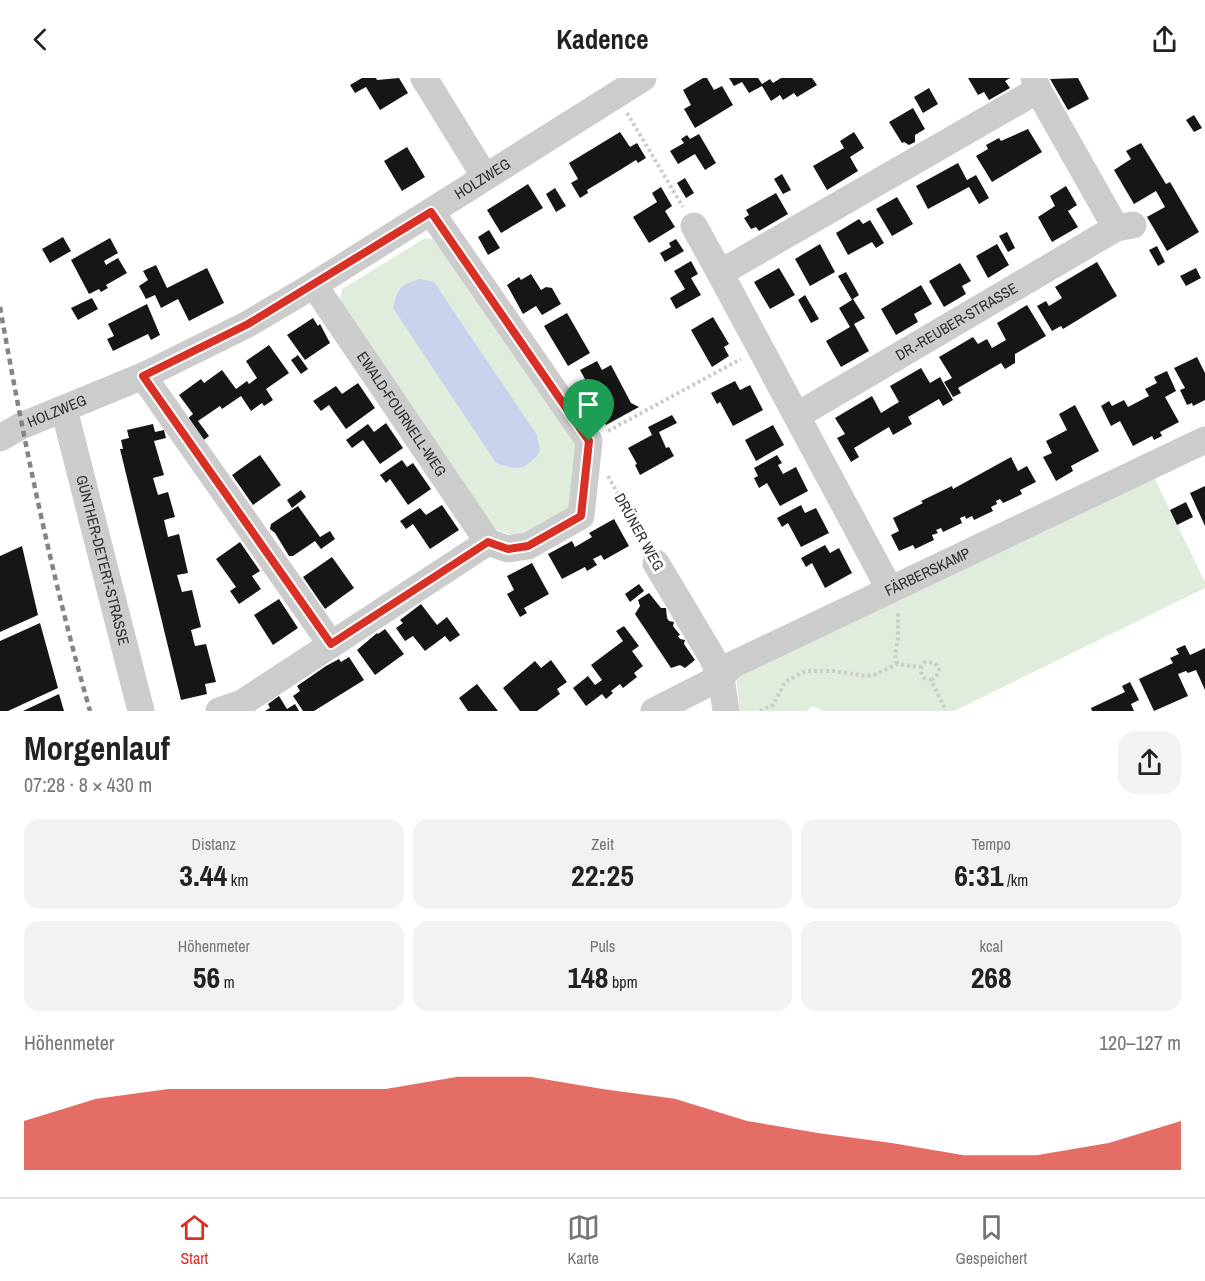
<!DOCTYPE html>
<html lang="de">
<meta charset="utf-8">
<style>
:root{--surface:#fff;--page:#f2f2f2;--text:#222;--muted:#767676;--line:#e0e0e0;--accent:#d93025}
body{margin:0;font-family:"Archivo Narrow",sans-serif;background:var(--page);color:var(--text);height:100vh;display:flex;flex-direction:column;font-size:22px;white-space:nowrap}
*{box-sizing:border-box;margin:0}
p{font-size:20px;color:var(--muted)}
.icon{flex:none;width:33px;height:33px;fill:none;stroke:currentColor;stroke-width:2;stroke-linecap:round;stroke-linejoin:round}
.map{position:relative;height:633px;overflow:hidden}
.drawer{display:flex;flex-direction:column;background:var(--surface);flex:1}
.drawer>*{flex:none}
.pin{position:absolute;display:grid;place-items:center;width:51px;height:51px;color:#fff;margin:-62px -26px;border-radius:50% 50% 50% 0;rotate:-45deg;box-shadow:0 0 6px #0007}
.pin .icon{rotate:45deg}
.round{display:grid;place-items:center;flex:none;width:63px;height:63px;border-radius:18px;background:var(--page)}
.overview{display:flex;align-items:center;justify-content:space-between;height:102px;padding:0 24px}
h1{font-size:33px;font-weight:800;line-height:45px}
.metrics{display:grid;grid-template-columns:repeat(3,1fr);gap:9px;height:102px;padding:6px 24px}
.metrics div{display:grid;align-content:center;border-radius:15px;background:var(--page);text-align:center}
.metrics b{font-size:30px;font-weight:800}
.metrics small{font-size:16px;font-weight:400}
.metrics p{font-size:16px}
.chart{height:168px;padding:12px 24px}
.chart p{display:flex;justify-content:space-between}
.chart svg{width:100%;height:108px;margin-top:6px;fill:var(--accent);opacity:.7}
header{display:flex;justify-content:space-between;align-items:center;height:78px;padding:0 24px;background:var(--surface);font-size:27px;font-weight:800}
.menu{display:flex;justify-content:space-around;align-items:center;height:84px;border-top:2px solid var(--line);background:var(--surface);font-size:16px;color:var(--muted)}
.menu a{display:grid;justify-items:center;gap:3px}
.menu .active{color:var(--accent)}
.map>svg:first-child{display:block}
.green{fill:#e0eddc}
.water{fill:#c8d2ed}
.building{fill:#161616}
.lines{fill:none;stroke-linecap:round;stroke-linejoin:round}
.path{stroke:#ccc;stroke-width:4;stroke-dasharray:3 3;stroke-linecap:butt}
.minor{stroke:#ccc;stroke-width:27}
.rail{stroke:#848484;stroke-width:4.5;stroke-dasharray:6 4.5;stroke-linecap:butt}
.route-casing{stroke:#fff;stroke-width:12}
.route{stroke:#d93025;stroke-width:8}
.labels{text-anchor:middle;stroke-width:6;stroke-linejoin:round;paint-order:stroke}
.street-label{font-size:15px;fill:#2f2f2f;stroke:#fff}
</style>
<header><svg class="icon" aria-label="back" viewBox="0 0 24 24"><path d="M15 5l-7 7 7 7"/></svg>Kadence<svg class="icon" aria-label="share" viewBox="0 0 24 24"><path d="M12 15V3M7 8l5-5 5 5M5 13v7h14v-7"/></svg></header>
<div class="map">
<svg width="1205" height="633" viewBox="0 0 1205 633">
<rect width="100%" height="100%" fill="#fff"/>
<path class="green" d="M425 160 439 162 584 369 575 433 522 460 493 451 339 229 342 211Z
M1151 393 1205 504V510L954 633H823L813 628 806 633H740L735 591Z"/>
<path class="water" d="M420 201 434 204 537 357 540 374C525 392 518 393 496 385L393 230C397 211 401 206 420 201Z"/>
<path class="building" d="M362 0H376L377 2 399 0 408 15 380 32 366 9 355 15 350 7Z
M703 0H707L714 12 722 8 733 27 695 50 684 31 691 27 683 12Z
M729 0H758L762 6 770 1 773 5 781 0H812L817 7 797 19 794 15 783 22 780 17 771 23 762 8 749 15 742 4 734 8Z
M968 0H1010L1005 3 1010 10 989 22 984 14 978 17Z
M1078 0 1089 21 1068 32 1050 1Z
M929 10 938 26 923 35 914 19Z
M913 30 925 51 915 57V64L909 67 904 64 902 65 889 44Z
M1194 37 1202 50 1194 54 1186 42Z
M1028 51 1042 74 992 104 976 78 988 71 986 67 999 60 1001 63Z
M620 54 630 69 637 65 646 80 638 85 636 82 620 92 587 112 588 115 580 120 571 105 578 101 569 85Z
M854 54 864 70 850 79 858 93 827 112 813 88 844 70 840 63Z
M699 56 716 85 705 92 695 76 678 86 670 73 684 65 681 61 687 57 690 61Z
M1141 65 1166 106 1170 104 1199 154 1167 173 1147 139 1165 129 1156 113 1134 126 1114 92 1131 81 1126 73Z
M407 69 425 99 402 113 384 83Z
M958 85 967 102 976 97 989 120 979 126 969 109 928 131 916 108Z
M782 96 791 112 783 116 774 101Z
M685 100 694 115 686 120 677 105Z
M528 106 543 130 501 155 487 132Z
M1066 108 1077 127 1068 133 1078 149 1052 164 1038 139 1055 128 1050 118Z
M661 109 672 128 665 133 675 149 649 165 633 139 657 124 652 115Z
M555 110 566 128 556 134 546 116Z
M776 115 788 136 759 153 756 149 751 151 744 140 749 137 746 132Z
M897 119 913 146 892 158 876 131Z
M859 141 863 146 870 142 884 165 876 170 872 164 848 177 836 155Z
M489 152 500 170 488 177 478 159Z
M1007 154 1015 170 1008 174 999 158Z
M63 159 71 173 50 185 42 171Z
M110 160 118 175 104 183 106 187 118 180 127 195 106 207 108 210 101 214 99 211 89 216 71 182Z
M676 161 684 173 665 184 660 175 671 169 669 165Z
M820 166 835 194 810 208 795 181Z
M997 166 1009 187 988 200 976 178Z
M1157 168 1165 184 1158 188 1149 172Z
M691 183 698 196 691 200 701 217 676 231 670 220 685 211 674 193Z
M1097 184 1117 218 1063 251 1061 248 1052 253 1037 228 1046 223 1049 228 1062 220 1055 209Z
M960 185 971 203 962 208 966 216 944 229 929 203Z
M156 187 167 210 207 190 224 225 189 243 178 221 161 230 155 217 146 221 139 208 148 202 143 193Z
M779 190 795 217 770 231 754 204Z
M1196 190 1201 200 1186 208 1180 198Z
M846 194 859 217 853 221 865 240 854 246 869 273 841 289 826 263 850 249 839 230 852 222 838 198Z
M531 196 541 212 546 209 552 210 561 226 542 237 536 228 523 236 507 207 519 199 521 202Z
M921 207 932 226 914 236 918 244 896 257 881 231Z
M805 217 819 241 811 245 798 222Z
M92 220 98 231 78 242 71 230Z
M147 226 160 257 151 262 148 256 113 273 107 261 114 258 108 246Z
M1027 227 1046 258 1015 276V285L1005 291 1001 285 958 310 961 315 953 319 944 304 952 300 939 279 973 259 978 266 987 261 992 270 1006 262 997 245Z
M567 235 590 275 568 288 544 248Z
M713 239 729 266 724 269 729 278 712 289 691 252Z
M313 240 318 248 320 246 330 265 305 282 287 257Z
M269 267 289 295 266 311 273 322 264 328 262 325 251 333 241 318 222 331 220 328 198 343 209 358 201 364 186 342 193 336 179 317 201 301 204 305 222 292 236 311 247 303 249 306 257 300 246 283Z
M298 277 308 291 301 296 291 282Z
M1197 279 1205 295V322L1193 328 1192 325 1187 327 1180 312 1185 310 1174 290Z
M597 283 602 292 611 287 631 325 639 329 606 347 581 304 585 301 580 292Z
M921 290 930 305 940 299 953 322 943 328 939 321 908 339 912 346 893 357 889 349 854 370 859 379 851 384 837 360 845 356 835 340 872 318 881 335 889 330 899 324 890 308Z
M1167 293 1176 313 1165 319 1179 344 1160 354 1162 358 1154 362 1152 358 1133 368 1120 343 1111 348 1101 328 1109 323 1112 328 1124 322 1128 329 1149 318 1145 311 1157 305 1154 299Z
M735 303 740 312 750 307 763 332 733 348 720 324 717 326 711 315Z
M358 305 375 330 346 351 329 327 321 333 313 323 336 308 342 316Z
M1075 327 1099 373 1071 388 1073 393 1056 403 1043 379 1052 375 1046 363 1067 352 1059 336Z
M672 337 677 345 659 354 666 370 669 369 674 378 640 397 635 387 637 386 628 370 652 357 648 349Z
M386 345 403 370 380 386 363 362 352 370 346 362 368 346 374 354Z
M153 346 155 354 164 352 166 360 154 363 164 397 153 400 158 417 168 414 175 439 164 442 168 459 179 456 188 495 177 497 182 514 192 512 201 549 191 552 195 568 206 566 216 604 205 606 207 616 181 622 120 371H123L121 362 129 360 127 352Z
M773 347 784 367 756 383 745 362Z
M260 377 281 407 253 427 232 397Z
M777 377 782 385 778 387 783 396 796 389 808 413 780 428 767 405 759 410 754 400 758 398 754 390Z
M1011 379 1018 393 1027 388 1036 404 1020 412 1022 416 1012 421 1003 425 1000 421 996 423 997 426 991 429 993 433 974 442 972 438 966 441 965 438 960 440 962 445 943 454 941 450 936 452 938 455 932 457 934 462 915 471 913 467 899 473 891 457 899 453 893 440 923 425 921 423 952 408 953 411Z
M402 382 407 389 413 385 431 411 408 427 390 401 386 405 380 397Z
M1205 408V448L1190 415Z
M301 412 306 419 292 430 287 422Z
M1186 424 1193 439 1177 447 1170 432Z
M442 427 459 452 430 471 413 446 406 451 400 443 420 430 426 437Z
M801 427 805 435 816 430 829 455 801 469 788 445 782 449 777 440Z
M298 428 320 459 330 453 335 461 321 471 315 463 293 478H289L275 455 270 451 271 446Z
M614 441 629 468 604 482 601 477 593 481 597 487 587 493 585 489 562 501 548 476 572 463 575 469 592 459 589 455Z
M240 464 260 493 252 498 261 511 239 526 230 513 236 509 216 481Z
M825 467 830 475 839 470 852 495 825 510 812 485 806 489 801 480Z
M22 468 38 537 0 554V478Z
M332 479 354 510 325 531 303 499Z
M532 485 549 516 524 530 527 535 520 539 507 516 514 512 507 498Z
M639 506 644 513 630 524 625 516Z
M649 515 661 530H666L667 540 669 543 674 544 673 548 680 557 678 558 680 561 685 562 684 566 695 582 685 590 680 587 671 590 635 536 640 528 638 522Z
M279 521 298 550 273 567 254 537Z
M421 526 437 547 447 539 460 557 450 564 445 558 425 573 413 558 405 563 396 550 403 545 400 542Z
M40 545 58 610 8 633H0V563Z
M624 548 639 568 632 573 643 588 634 595 637 599 623 610 620 606 611 613 613 615 606 621 602 616 586 628 573 610 588 598 595 607 602 602 591 587 623 563 616 553Z
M385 551 404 576 375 597 357 572 377 555 378 556Z
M1185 567 1190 577 1205 570V612L1196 592 1188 595 1186 593 1178 596 1188 618 1154 633 1139 601 1173 585 1170 580 1179 576 1176 571Z
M349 579 364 602 314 633H303L293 618 300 613 297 608 326 588 339 581 341 584Z
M551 582 567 604 557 611 560 616 537 633H520L503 610 535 583 541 590Z
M1130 604 1139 622 1131 626 1134 633H1092L1091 630 1125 614 1122 608Z
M477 606 498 633H468L459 620Z
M59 616 64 633H23Z
M279 618 287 631 295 626 299 633H265L270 630 268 626Z"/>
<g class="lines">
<path class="path" d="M627 35 683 129
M608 353 741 281
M608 398 645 465
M897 586 895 577 898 560V533
M931 602C944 594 940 583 925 584 920 590 919 593 924 600L931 602 946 633
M760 633 773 627 785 604 806 593H834L865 598 874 597 897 586 921 589"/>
<g class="minor">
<path d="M424 0 485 99"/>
<path d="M1034 0 1038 12 1116 150"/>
<path d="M431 134 589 363 581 438 528 468 508 471 488 464"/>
<path d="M694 148 720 195"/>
<path id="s1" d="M314 207 488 464"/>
<path d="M143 298 331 566"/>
<path id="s2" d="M64 331 141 633"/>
<path id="s3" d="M798 337 1116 150 1133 147"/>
<path id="s4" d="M0 360 21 348 143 298 248 246 314 207 643 0"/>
<path d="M656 485 712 579 721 599 726 633"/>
<path d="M890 512 720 195 1038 12"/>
<path d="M219 633 242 625 488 464"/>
<path id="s5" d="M654 633 721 599 732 587 1205 362"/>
</g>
<path class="rail" d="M0 229C24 365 52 500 90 633"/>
</g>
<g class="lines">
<g class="route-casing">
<path id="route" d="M431 134 589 363 581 438 528 468 508 471 488 464 331 566 143 298 248 246Z"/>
</g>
<use href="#route" class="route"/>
</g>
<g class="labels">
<g class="street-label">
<text dy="5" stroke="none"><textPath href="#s4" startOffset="549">HOLZWEG</textPath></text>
<text dy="5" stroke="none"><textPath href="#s3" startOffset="184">DR.-REUBER-STRASSE</textPath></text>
<text dy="5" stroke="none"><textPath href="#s4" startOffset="63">HOLZWEG</textPath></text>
<text dy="5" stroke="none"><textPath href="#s1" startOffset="156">EWALD-FOURNELL-WEG</textPath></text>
<text transform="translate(639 454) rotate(61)" y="5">DRÜNER WEG</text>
<text dy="5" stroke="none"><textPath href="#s2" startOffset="156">GÜNTHER-DETERT-STRASSE</textPath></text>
<text dy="5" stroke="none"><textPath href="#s5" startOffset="308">FÄRBERSKAMP</textPath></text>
</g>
</g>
</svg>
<div class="pin" style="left:589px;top:363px;background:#1e9e55"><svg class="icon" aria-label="arrive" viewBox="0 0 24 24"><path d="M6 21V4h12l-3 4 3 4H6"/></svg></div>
</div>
<section class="drawer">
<div class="overview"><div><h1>Morgenlauf</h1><p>07:28 · 8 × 430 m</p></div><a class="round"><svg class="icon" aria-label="share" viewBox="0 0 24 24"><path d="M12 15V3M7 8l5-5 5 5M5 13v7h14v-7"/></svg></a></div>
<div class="metrics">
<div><p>Distanz</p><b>3.44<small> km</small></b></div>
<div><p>Zeit</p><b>22:25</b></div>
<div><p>Tempo</p><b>6:31<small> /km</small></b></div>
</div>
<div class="metrics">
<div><p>Höhenmeter</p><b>56<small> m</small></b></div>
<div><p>Puls</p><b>148<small> bpm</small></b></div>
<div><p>kcal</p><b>268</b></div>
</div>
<div class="chart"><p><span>Höhenmeter</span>120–127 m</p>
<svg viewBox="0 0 160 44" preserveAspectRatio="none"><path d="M0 44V24L10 15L20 11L30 11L40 11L50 11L60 6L70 6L80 11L90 15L100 24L110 29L120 33L130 38L140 38L150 33L160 24V44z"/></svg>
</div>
</section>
<nav class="menu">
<a class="active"><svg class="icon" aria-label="home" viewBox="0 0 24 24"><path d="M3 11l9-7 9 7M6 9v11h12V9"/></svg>Start</a>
<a><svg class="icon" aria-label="map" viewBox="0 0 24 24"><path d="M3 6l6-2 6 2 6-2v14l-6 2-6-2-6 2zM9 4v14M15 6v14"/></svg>Karte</a>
<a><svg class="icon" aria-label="saved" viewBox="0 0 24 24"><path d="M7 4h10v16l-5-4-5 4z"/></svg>Gespeichert</a>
</nav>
